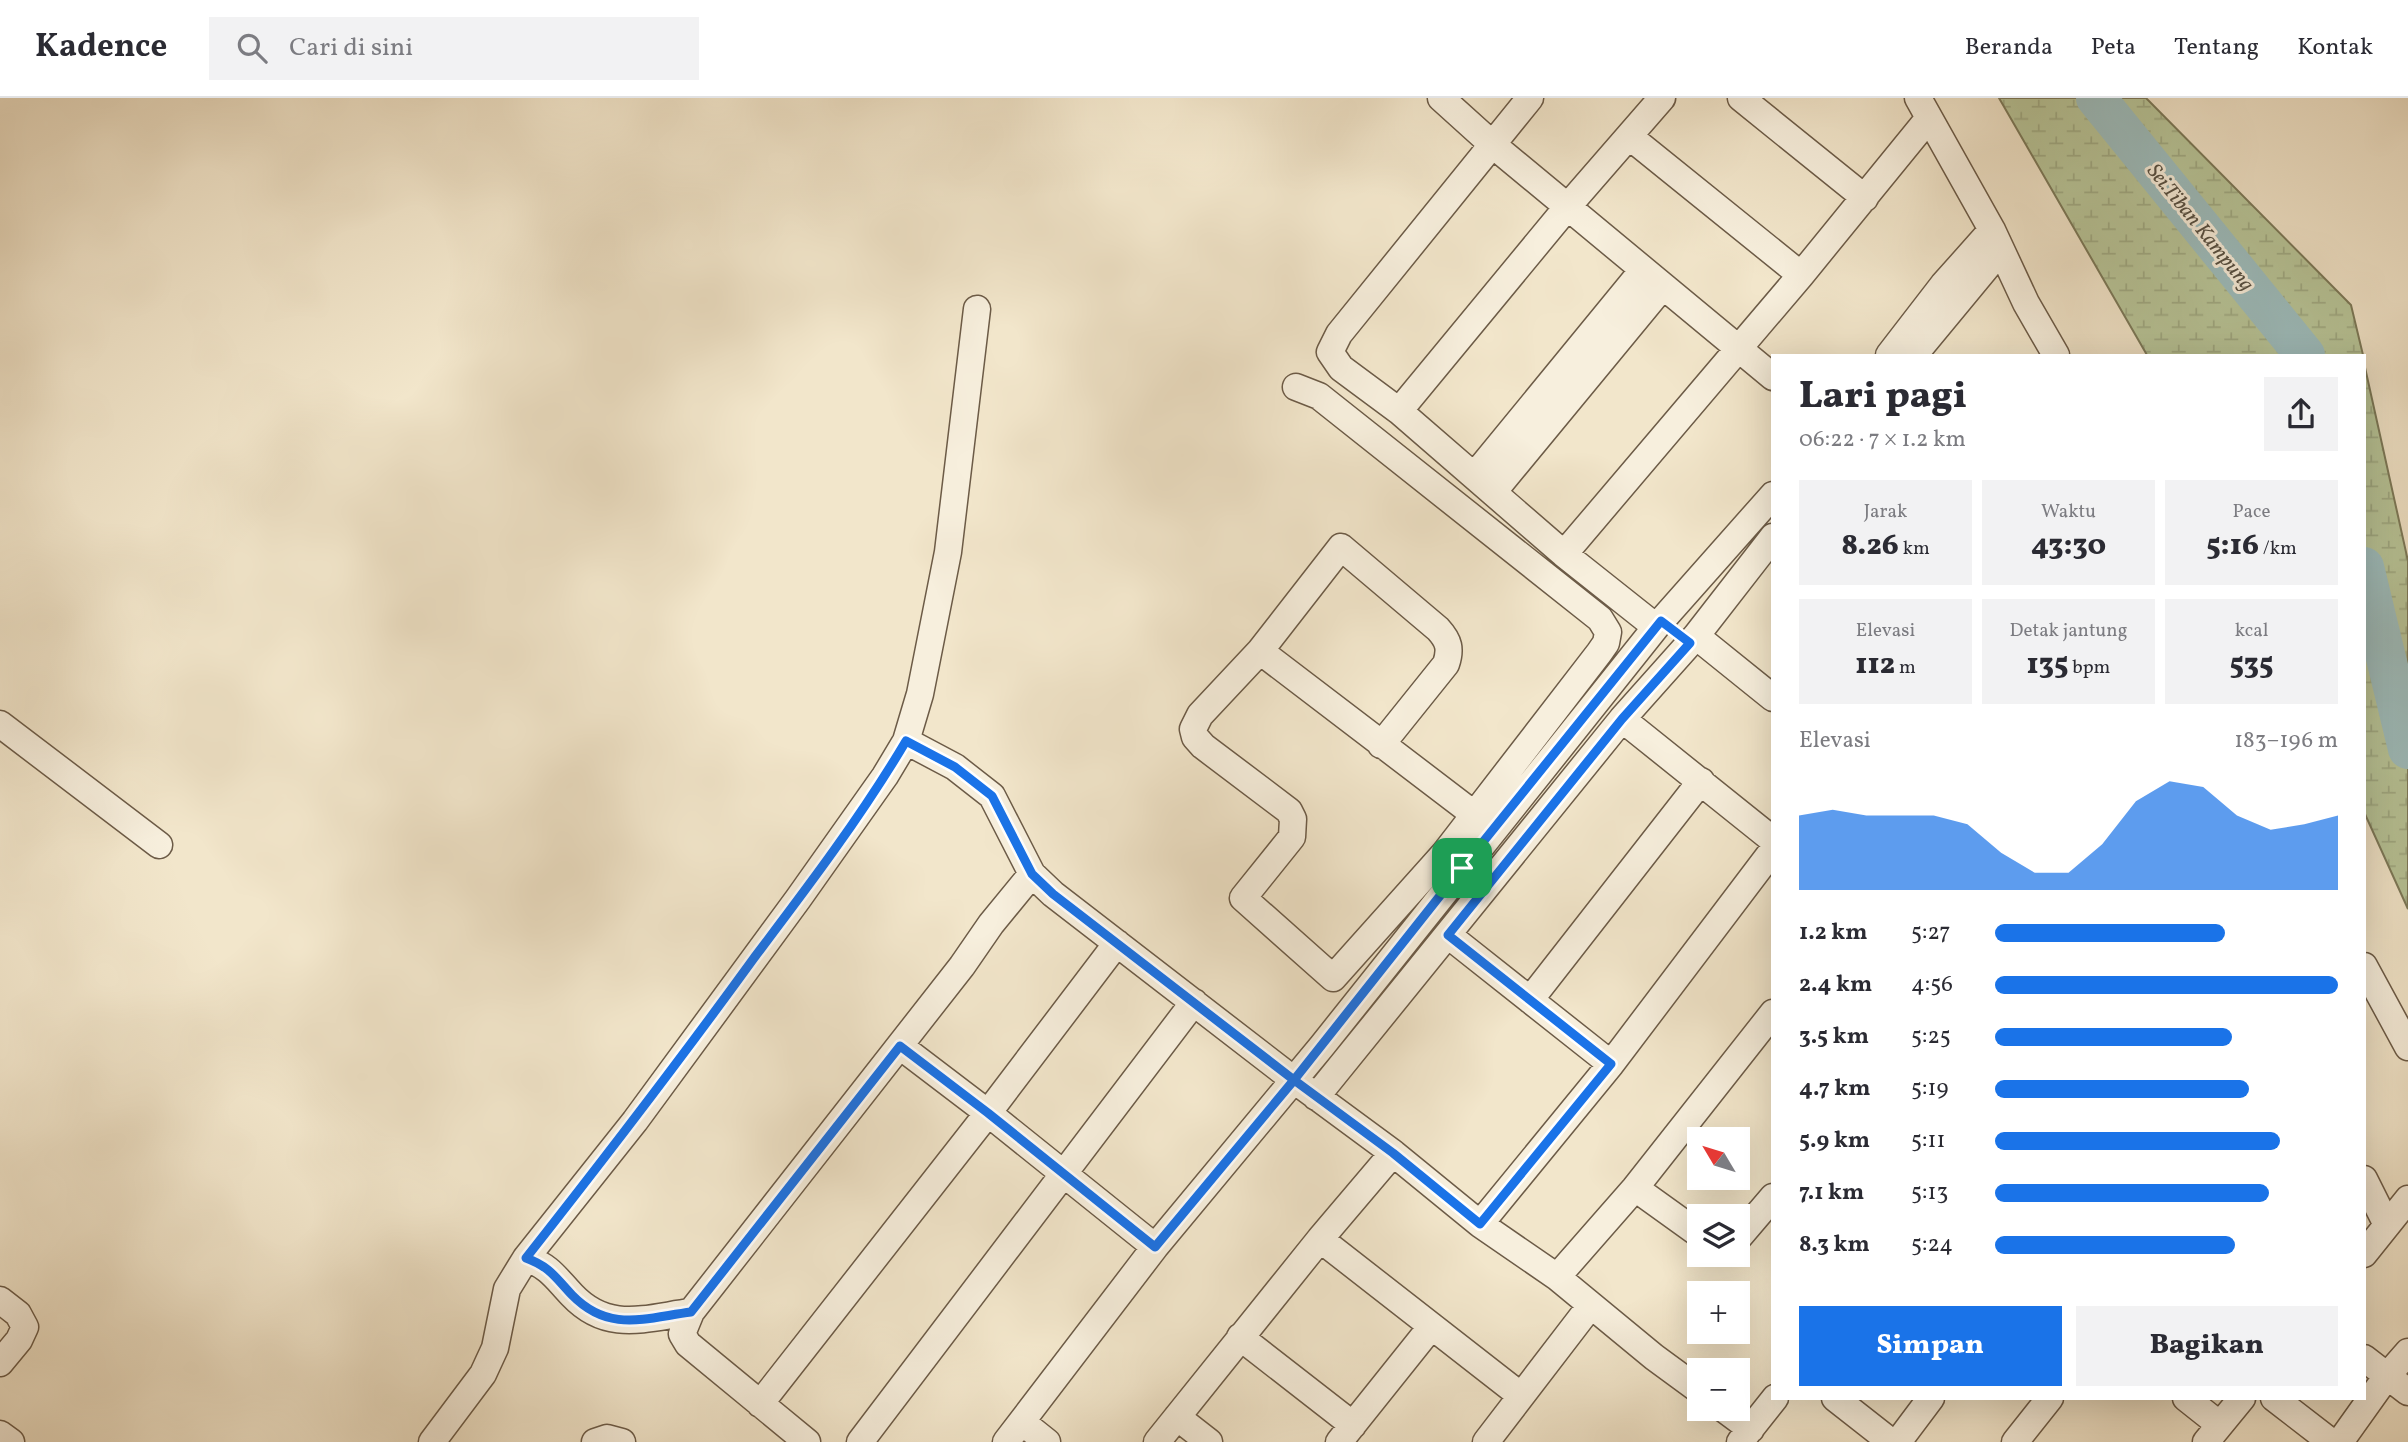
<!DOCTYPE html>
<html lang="id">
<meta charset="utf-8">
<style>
:root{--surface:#fff;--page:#f2f2f3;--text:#2b2b33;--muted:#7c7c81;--line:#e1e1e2;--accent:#1a73e8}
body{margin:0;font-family:Vollkorn,serif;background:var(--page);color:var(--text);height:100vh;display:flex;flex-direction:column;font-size:26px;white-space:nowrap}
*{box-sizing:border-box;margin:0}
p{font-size:23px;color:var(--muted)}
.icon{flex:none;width:38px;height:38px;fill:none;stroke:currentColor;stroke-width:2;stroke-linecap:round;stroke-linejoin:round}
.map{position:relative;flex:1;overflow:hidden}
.drawer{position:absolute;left:1771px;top:256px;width:595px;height:1046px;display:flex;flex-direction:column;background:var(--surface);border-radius:0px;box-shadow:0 7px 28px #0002}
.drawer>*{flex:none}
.needle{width:46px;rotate:308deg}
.fabs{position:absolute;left:1687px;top:1029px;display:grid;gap:14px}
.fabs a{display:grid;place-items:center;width:63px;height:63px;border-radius:0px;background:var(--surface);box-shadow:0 7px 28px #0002;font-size:35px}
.pin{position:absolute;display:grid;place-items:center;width:60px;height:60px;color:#fff;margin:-30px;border-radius:14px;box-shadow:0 4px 10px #0006}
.round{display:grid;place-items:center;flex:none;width:74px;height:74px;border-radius:0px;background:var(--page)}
.head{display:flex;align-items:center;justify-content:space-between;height:119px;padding:0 28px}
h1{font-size:38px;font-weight:800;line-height:52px}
.figures{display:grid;grid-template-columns:repeat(3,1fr);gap:10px;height:119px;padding:7px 28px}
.figures div{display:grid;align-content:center;border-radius:0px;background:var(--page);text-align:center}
.figures b{font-size:30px;font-weight:800}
.figures small{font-size:19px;font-weight:400}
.figures p{font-size:19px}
.chart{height:196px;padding:14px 28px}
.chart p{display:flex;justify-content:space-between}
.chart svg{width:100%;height:126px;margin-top:7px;fill:var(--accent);opacity:.7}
.action{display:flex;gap:14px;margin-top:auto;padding:14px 28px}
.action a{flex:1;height:80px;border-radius:0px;background:var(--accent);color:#fff;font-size:28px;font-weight:800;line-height:80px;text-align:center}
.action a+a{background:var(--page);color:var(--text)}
ul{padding:0 28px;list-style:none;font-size:23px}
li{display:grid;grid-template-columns:112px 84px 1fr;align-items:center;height:52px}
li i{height:18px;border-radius:9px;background:var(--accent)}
header{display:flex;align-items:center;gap:42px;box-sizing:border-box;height:98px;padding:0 35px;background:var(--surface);border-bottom:2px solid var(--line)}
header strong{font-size:33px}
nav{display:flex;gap:38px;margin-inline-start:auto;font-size:24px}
.search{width:490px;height:63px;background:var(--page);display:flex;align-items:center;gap:18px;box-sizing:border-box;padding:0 24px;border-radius:0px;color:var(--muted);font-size:26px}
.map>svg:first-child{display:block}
.wetland{fill:url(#wetland-marsh);stroke:#7c7a5a;stroke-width:2}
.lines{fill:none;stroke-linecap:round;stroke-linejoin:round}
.river{stroke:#9dbebf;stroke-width:40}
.street-casing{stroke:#6c5b47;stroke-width:29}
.street{stroke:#f7efdd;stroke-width:26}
.route-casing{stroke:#fff;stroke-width:14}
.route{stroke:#1a73e8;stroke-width:9}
.labels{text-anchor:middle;stroke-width:6;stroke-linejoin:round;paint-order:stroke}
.water-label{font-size:21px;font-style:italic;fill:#575144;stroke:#f7efdd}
</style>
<header>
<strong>Kadence</strong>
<div class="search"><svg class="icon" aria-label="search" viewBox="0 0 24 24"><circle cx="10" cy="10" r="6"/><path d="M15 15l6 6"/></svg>Cari di sini</div>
<nav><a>Beranda</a><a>Peta</a><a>Tentang</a><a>Kontak</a></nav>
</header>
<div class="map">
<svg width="2408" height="1344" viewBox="0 0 2408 1344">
<defs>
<pattern id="wetland-marsh" width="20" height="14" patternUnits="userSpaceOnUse" patternTransform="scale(1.75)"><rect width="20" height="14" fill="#b8c69a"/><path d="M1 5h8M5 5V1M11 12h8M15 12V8" fill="none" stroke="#9faa84"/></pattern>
</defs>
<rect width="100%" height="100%" fill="#f2e6cb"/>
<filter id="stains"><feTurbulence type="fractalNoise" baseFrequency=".00286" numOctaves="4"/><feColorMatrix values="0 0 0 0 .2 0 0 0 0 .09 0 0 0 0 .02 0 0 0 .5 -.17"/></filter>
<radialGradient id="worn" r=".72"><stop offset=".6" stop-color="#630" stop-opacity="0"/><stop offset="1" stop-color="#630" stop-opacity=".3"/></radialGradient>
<path class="wetland" d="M1999 0H2146L2351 207 2363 257H2147Z
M2364 265 2408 463V811L2364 714Z"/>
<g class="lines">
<path class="river" d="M2096 0 2305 257
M2364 469 2408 651"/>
<g class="street-casing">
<path id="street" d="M1441 0 1493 47 1773 279
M1530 0 1339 236 1330 254 1341 270 1399 313 1564 456 1656 529
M1741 0 1865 100
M1918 0 1992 132 2026 205 2056 257
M1630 39 1801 177
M1889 257 1943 187 1992 132
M1914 257 2000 153
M1296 289 1319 298 1600 521 1608 534 1606 545 1599 555 1444 756 1333 880 1243 800 1292 739 1293 721 1289 713 1203 648 1195 639 1193 631 1200 617 1260 553 1341 449 1438 531C1449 543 1451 551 1446 566L1381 647
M1399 313 1569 107 1662 0
M1475 377 1643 172
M1494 393 1663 188
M1564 456 1801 177 1929 20
M1696 538 1773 600
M1260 553 1475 717
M1622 621 1773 742
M0 626 159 747
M906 643 920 596 948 454 977 211
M1448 837 1611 966
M2364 868 2408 949
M1530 902 1701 683
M900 948 988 1015 1155 1149
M1316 999 1622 621 1696 538 1773 439
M2364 1081 2387 1127
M1635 1090 1699 1136
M1480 1126 1611 966 1773 752
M1738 1140 1773 1099
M1320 1141 1520 1297
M2364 1156 2408 1101
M526 1160C550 1169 555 1179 572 1197 608 1235 645 1220 691 1214
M1557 1179 1635 1090 1773 915
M0 1202 18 1216 25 1229 19 1242 0 1265
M1240 1239 1353 1327
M2364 1260 2408 1294
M1835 1300 1891 1344
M2186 1300 2220 1327
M2274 1300 2331 1344
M760 1306 988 1015 1117 845
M1724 1311 1751 1331
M1177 1319 1209 1344
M1022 1324 1047 1344
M0 1336 11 1344
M432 1344 483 1276 495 1250 507 1191 526 1160 635 1023 798 801 885 678 906 643 955 669 992 698 1032 776 1053 796 1294 982 1393 1055 1480 1126 1557 1179 1654 1259 1699 1292
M595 1344 607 1340 622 1344
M807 1344 688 1246 682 1236 691 1214 962 868 991 826 1032 776
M860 1344 1194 904
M1006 1344 1155 1149 1322 948 1656 529 1773 397
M1157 1344 1320 1141 1393 1055
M1339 1344 1431 1229
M1486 1344 1591 1207
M1740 1344 1775 1300
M1898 1344 1931 1300
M2015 1344 2050 1300
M2206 1344 2242 1300
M2340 1344 2387 1278 2408 1254"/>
</g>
<use href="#street" class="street"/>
</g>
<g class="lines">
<g class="route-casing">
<path id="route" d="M1462 770 1294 982 1053 796 1032 776 992 698 955 669 906 643C861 719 807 790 754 860 680 962 604 1061 526 1160 550 1169 555 1179 572 1197 609 1235 645 1220 691 1214L900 948 988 1015 1155 1149 1294 982 1393 1055 1480 1126 1611 966 1448 837 1622 621 1690 545 1661 523 1462 770"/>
</g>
<use href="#route" class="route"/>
</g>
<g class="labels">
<g class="water-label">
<text transform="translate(2201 129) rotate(51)" y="7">Sei.Tiban Kampung</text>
</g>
</g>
<rect width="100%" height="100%" filter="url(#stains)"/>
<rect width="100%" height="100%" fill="url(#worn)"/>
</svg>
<div class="fabs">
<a><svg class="needle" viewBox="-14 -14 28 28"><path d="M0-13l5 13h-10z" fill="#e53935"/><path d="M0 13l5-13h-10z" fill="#7c7c81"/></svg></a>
<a><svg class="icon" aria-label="layers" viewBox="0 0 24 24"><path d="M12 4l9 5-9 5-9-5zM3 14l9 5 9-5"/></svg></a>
<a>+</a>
<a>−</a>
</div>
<div class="pin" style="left:1462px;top:770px;background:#1e9e55"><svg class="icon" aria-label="arrive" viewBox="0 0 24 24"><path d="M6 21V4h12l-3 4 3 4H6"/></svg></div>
<section class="drawer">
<div class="head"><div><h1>Lari pagi</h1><p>06:22 · 7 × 1.2 km</p></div><a class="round"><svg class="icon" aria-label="share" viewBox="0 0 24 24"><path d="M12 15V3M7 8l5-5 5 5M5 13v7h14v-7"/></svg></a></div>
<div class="figures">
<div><p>Jarak</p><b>8.26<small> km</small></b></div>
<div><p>Waktu</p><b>43:30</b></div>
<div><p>Pace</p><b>5:16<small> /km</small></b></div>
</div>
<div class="figures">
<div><p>Elevasi</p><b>112<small> m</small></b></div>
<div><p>Detak jantung</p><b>135<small> bpm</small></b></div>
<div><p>kcal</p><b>535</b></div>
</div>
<div class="chart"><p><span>Elevasi</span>183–196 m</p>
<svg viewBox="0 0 160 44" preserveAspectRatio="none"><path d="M0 44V18L10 16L20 18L30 18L40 18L50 21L60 31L70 38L80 38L90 28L100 13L110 6L120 8L130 18L140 23L150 21L160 18V44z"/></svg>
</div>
<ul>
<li><b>1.2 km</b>5:27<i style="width:67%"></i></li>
<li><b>2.4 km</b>4:56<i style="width:100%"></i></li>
<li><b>3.5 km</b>5:25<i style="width:69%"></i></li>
<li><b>4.7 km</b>5:19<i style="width:74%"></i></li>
<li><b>5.9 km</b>5:11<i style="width:83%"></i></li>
<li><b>7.1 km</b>5:13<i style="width:80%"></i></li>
<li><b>8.3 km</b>5:24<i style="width:70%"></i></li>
</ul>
<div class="action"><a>Simpan</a><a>Bagikan</a></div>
</section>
</div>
